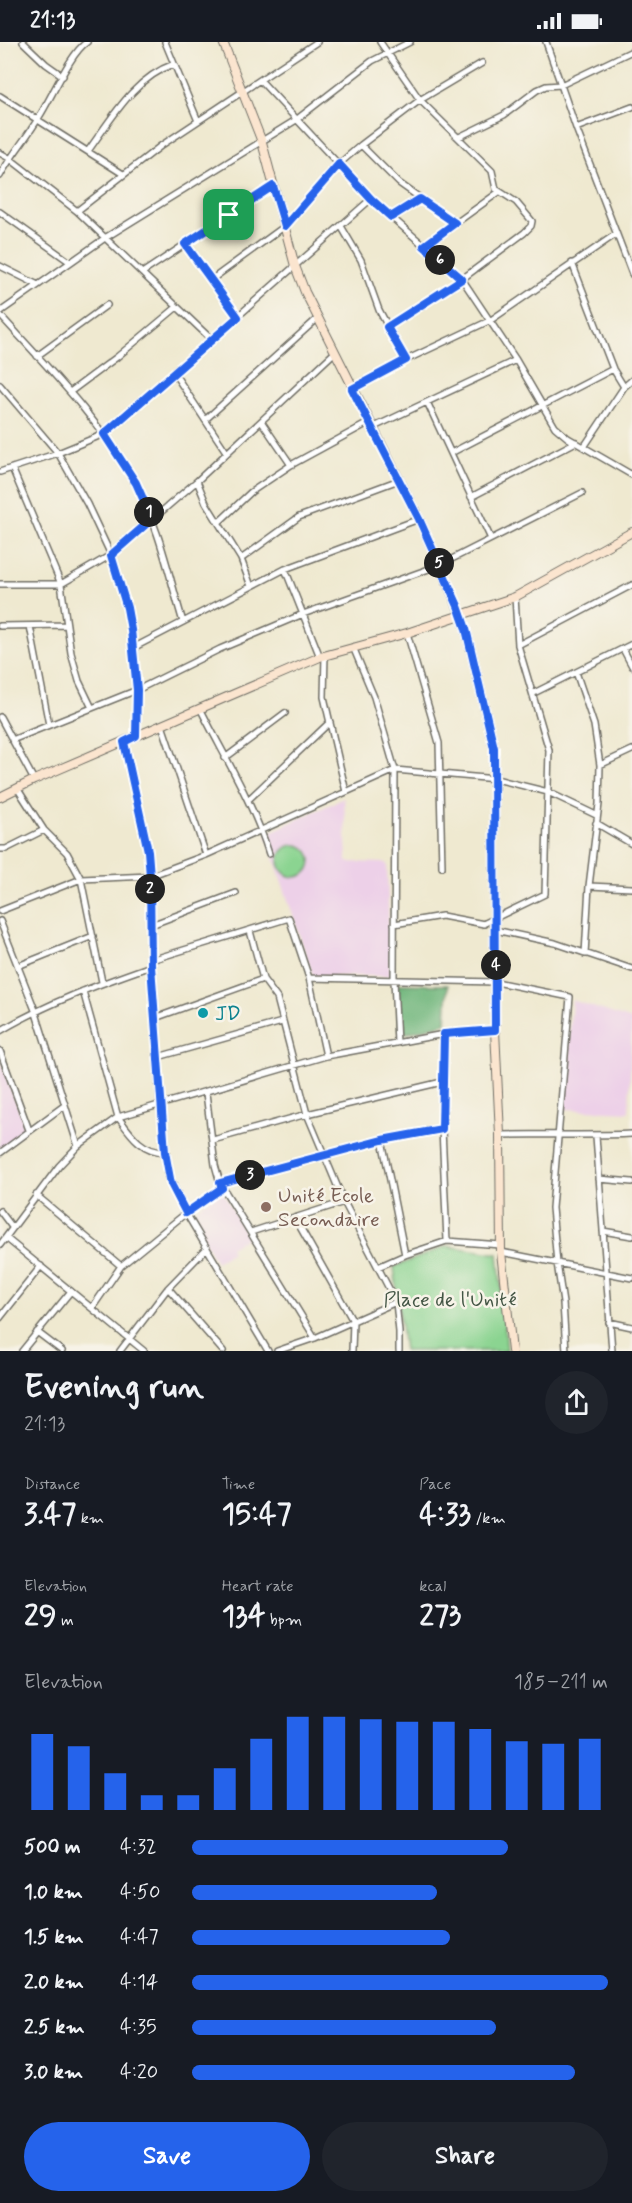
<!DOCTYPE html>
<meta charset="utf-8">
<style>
:root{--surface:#171b24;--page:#20242c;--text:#f1f3f6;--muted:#9ea1a6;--accent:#2563eb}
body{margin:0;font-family:Mynerve,sans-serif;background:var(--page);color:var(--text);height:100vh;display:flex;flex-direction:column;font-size:22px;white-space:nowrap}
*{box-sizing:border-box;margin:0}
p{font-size:20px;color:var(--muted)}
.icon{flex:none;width:33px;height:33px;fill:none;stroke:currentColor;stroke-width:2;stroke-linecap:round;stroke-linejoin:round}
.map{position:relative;height:1309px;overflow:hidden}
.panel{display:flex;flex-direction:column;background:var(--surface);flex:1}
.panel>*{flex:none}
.pin{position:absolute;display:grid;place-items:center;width:51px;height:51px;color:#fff;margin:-26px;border-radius:12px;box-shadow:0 3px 9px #0006}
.km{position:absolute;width:30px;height:30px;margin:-15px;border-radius:50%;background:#222;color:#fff;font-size:16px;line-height:30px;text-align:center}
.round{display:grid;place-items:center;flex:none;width:63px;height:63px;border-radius:32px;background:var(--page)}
.headline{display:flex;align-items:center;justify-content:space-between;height:102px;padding:0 24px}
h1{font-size:33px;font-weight:700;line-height:45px}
.figures{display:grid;grid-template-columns:repeat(3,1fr);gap:9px;height:102px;padding:6px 24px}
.figures div{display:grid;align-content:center}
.figures b{font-size:30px;font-weight:700}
.figures small{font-size:16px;font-weight:400}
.figures p{font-size:16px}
.chart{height:168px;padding:12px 24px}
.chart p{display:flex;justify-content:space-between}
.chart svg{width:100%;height:108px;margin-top:6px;stroke:var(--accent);stroke-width:6}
.primary-button{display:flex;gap:12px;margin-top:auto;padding:12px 24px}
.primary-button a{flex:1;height:69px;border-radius:36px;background:var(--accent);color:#fff;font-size:24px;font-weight:700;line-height:69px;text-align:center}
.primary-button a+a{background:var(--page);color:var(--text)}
ul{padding:0 24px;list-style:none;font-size:20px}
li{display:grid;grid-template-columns:96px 72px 1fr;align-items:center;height:45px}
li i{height:15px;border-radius:8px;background:var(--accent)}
.status{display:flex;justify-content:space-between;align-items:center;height:42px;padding:0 30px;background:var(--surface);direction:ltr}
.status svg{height:16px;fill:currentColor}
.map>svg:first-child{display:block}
.built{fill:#edd0e8}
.green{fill:#8bd491;stroke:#5b805e;stroke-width:1.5}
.forest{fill:#70b67b;stroke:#4e7053;stroke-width:1.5}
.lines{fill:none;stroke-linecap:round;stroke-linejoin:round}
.street-casing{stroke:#706e65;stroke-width:8}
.secondary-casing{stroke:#706e65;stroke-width:10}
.street{stroke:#fff;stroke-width:5}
.secondary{stroke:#fbe5cf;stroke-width:8}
.route-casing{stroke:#fff;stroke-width:12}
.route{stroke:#2563eb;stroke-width:8}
.culture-dot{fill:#0f9aa8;stroke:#f7f3e8;stroke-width:2}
.education-dot{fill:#8d6e63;stroke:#f7f3e8;stroke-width:2}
.labels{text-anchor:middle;stroke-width:5;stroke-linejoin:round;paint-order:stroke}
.culture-label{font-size:21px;fill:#0d838f;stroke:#f7f3e8;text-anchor:start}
.education-label{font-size:21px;fill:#785e54;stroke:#f7f3e8;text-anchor:start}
.park-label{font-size:21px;fill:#435544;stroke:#f7f3e8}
</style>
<div class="status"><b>21:13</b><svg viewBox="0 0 49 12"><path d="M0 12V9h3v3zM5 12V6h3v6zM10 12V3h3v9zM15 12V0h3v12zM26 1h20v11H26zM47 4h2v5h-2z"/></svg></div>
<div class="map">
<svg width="632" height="1309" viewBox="0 0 632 1309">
<rect width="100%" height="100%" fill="#f7f3e8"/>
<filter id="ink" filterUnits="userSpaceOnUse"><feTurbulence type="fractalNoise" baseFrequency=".0167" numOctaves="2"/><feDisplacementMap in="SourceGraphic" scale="12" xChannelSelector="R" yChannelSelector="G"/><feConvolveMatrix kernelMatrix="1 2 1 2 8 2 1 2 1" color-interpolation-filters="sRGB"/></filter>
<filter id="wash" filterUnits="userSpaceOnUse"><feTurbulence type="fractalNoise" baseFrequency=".008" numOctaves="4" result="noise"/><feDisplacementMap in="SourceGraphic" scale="24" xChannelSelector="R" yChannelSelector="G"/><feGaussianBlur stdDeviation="1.35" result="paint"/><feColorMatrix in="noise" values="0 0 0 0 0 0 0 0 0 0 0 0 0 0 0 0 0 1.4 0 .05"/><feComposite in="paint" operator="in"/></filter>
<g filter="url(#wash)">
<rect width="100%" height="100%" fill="#efe9d0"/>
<path class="built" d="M344 756 347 820 387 821 390 934H313L266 792Z
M572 958 632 978 629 1070 564 1067Z
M0 1017 26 1087 0 1108Z
M222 1148 248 1195 230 1205 232 1210 216 1220 189 1172Z"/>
<path class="green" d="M279 819a16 16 0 1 1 32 0a16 16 0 1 1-32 0Z
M447 1204 498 1212 507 1309H404L394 1225Z"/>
<path class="forest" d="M398 942 448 943 446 981 408 991H403L400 986Z"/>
</g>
<g filter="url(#ink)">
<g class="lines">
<g class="street-casing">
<path id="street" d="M23 0 46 22 63 34
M165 0 198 79
M380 0 420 58 492 129 496 147 516 160 532 179 531 184 524 191 462 237 388 285
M546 0 576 86 632 232
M260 38 371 157 462 237 516 318 555 385 568 396 632 433
M0 54 123 132
M576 86 632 65
M459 95 504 73 537 48 546 44 561 43 632 9
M361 103 399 141 455 181
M88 109C112 76 134 36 174 22
M0 111 9 116 77 169 212 298
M0 134C11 113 27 96 39 75 51 57 70 11 87 0
M77 169 162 103 317 0
M0 170 70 220
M391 175 420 157
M341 184 361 218 379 268 406 318
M185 202 238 275
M424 204 499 150
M572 221 613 327 624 345
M0 224 38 243
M142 231 273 144
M211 238 285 184 339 122 361 103 420 58 482 21
M0 270 105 196 296 78 372 19 410 0
M0 273C48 326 100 378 135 441 159 483 169 534 183 580
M37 314 107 263
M174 331 227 411
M0 343 58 411 87 462 111 513 127 566 131 588 137 648 136 694
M353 347 406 318 491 278 616 192
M70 350 117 315 177 265
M427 360 491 497
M205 378 317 277
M261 379 291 423
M374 385 516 318
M584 405 624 345 632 338
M451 411 613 327
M12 426 61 542 71 611 79 639 92 666
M0 430 58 411 104 392 371 157
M197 439 206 461 241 517 251 544
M471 455 576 400
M219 480 251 450 291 423 370 380
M241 517 299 475 399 438
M285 527 320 615
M0 542H61L111 513 197 439 334 311
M0 584 67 583
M30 584 49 683
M407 591 439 701 442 825
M518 603 632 543
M353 605 374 655 395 728 394 938 397 1001
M133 606 285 527 419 477
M623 607 632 624
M325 613 324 655 346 750
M576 630 594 683 600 723 599 762 589 844 585 912
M534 651 632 602
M200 666C224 714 253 760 269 812
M0 675 34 738
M162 683 206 813
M12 698 137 648 220 607 303 572 440 523 582 451
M124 700 148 809 150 834 151 924 160 1061 169 1134 186 1171 268 1309
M225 716 285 671
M600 723 632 708
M17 746 44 788 67 811 81 837 102 940
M248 758 330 680
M596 781 632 802
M0 807H6L44 788
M589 844 632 846
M0 869 81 837 150 834 206 813 395 728 496 737 548 750 596 773
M0 879 35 968 78 1104
M394 882 442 874 484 882
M483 882 545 852 549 708 518 603 515 555
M151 883 236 851
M495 888 555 901 632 927
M250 889 263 937 277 956 307 1072 344 1160 396 1260 399 1290V1309
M151 918 289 876 309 936 326 1014
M18 924 93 894
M309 936 496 940 570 955 552 1166 557 1221 563 1261 566 1309
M83 949 118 1075C131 1093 142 1110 165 1110
M155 976 263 937
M0 989C48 961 99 942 151 924
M444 992 442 1087 447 1199
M0 1009 29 1088
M158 1015 282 980
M206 1051 215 1123 220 1141 315 1296
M500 1093C544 1092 588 1094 632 1092
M596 1094 612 1309
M213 1098 307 1072 442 1040
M382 1098 405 1213
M0 1111 65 1063
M599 1137 632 1140
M220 1141 382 1098 442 1087
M36 1153 121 1224
M0 1169 12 1185
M295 1176 353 1279 352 1309
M603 1189 632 1194
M251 1190 344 1160
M6 1196 144 1309
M0 1203 59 1124 78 1104 118 1075 326 1014 444 992 495 988
M501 1210 632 1236
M378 1225 405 1213 447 1199 501 1203
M168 1246 223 1309
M92 1266 121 1224 186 1171 222 1146
M0 1276 41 1224
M609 1280 632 1285
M37 1290 62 1309
M22 1309 71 1249
M120 1309 168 1246 207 1206
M277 1309 315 1296 396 1260"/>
</g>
<g class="secondary-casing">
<path id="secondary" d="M223 0 262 100 295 224 305 250 419 477 457 563 466 587 494 706 495 988 500 1093 501 1210 512 1309
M0 755 34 738 320 615 407 591 515 555 632 490"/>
</g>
<use href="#street" class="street"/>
<use href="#secondary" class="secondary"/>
</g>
</g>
<g class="lines" filter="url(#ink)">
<g class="route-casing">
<path id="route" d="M339 122 371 157 391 175 420 157 455 181 424 204 462 237 387 285 406 318 352 347 419 477 458 564 466 587 494 706 495 988 444 992 442 1087 382 1098 220 1141 222 1146 186 1171 171 1142 165 1110 151 924 150 834 148 809 124 700 136 694 137 648 131 588 127 566 111 513 152 477 136 441 104 392 238 275 185 202 273 144 285 184Z"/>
</g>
<use href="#route" class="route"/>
</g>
<circle class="culture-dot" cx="203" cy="971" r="6"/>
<circle class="education-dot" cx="266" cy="1165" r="6"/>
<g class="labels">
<g class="culture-label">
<text x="215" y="978">JD</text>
</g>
<g class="education-label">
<text x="278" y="1160">Unité Ecole<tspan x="278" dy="24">Secondaire</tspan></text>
</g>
<g class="park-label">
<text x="450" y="1264">Place de l'Unité</text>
</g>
</g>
</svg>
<div class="pin" style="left:229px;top:173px;background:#1e9e55"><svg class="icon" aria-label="arrive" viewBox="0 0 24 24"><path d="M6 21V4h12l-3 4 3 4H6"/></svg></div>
<b class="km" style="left:149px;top:470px">1</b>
<b class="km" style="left:150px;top:847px">2</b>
<b class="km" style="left:250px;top:1133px">3</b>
<b class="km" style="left:496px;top:923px">4</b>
<b class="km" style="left:439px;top:521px">5</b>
<b class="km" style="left:440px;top:218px">6</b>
</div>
<section class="panel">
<div class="headline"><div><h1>Evening run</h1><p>21:13</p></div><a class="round"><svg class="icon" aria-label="share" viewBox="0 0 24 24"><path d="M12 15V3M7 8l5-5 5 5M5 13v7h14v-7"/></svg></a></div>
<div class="figures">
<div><p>Distance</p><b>3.47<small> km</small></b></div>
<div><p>Time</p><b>15:47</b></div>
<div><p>Pace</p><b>4:33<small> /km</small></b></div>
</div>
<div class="figures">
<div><p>Elevation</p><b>29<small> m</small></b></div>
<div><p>Heart rate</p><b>134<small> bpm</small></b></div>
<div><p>kcal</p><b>273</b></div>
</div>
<div class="chart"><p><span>Elevation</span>185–211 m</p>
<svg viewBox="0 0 160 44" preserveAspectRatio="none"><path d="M5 44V13M15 44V18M25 44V29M35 44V38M45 44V38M55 44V27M65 44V15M75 44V6M85 44V6M95 44V7M105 44V8M115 44V8M125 44V11M135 44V16M145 44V17M155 44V15"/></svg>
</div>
<ul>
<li><b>500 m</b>4:32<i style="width:76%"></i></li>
<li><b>1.0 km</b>4:50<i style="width:59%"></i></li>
<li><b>1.5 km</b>4:47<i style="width:62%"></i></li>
<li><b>2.0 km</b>4:14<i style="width:100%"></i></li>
<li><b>2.5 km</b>4:35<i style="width:73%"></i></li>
<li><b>3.0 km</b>4:20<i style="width:92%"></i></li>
</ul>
<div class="primary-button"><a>Save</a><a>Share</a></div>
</section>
